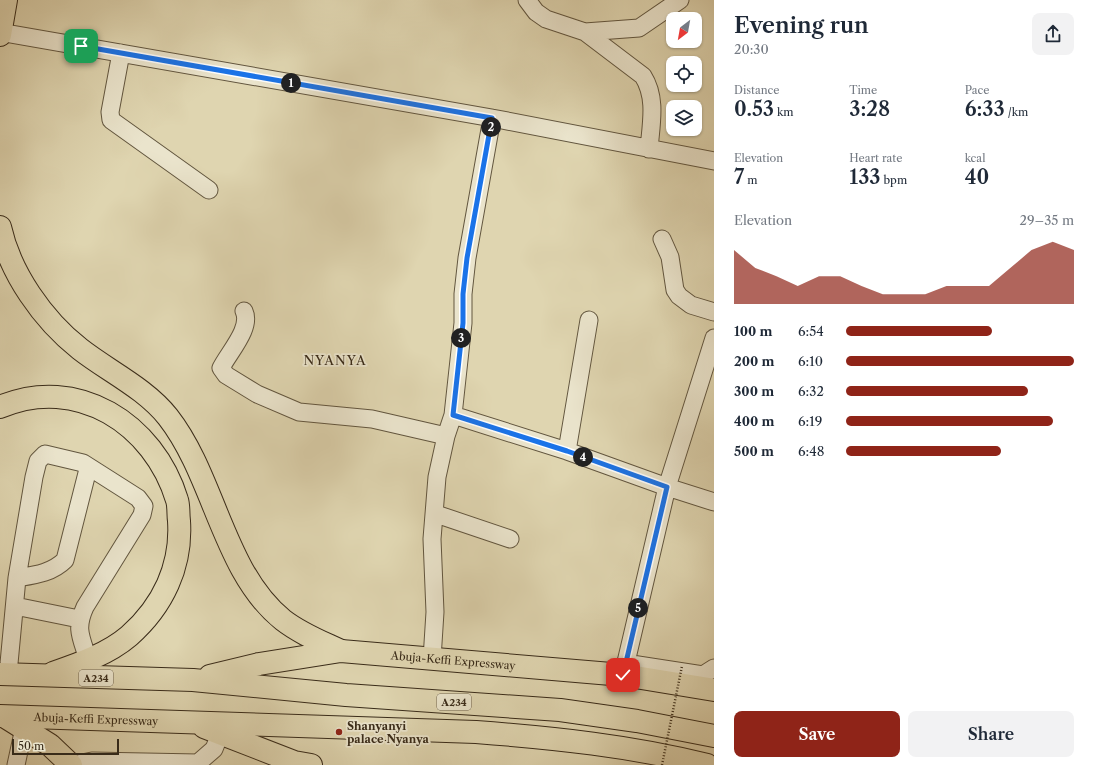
<!DOCTYPE html>
<meta charset="utf-8">
<style>
:root{--surface:#fff;--page:#f2f2f3;--text:#1f2937;--muted:#747a83;--accent:#8f2418}
body{margin:0;font-family:"Libre Caslon Text",serif;background:var(--page);color:var(--text);height:100vh;display:flex;flex-direction:column;font-size:15px;white-space:nowrap}
*{box-sizing:border-box;margin:0}
p{font-size:13px;color:var(--muted)}
.icon{flex:none;width:22px;height:22px;fill:none;stroke:currentColor;stroke-width:2;stroke-linecap:round;stroke-linejoin:round}
.map{position:relative;flex:1;overflow:hidden}
.details{display:flex;flex-direction:column;background:var(--surface);width:380px}
.details>*{flex:none}
.needle{width:26px;rotate:211deg}
.fabs{position:absolute;left:666px;top:12px;display:grid;gap:8px}
.fabs a{display:grid;place-items:center;width:36px;height:36px;border-radius:8px;background:var(--surface);box-shadow:0 1px 3px #0004;font-size:20px}
.scale{position:absolute;left:12px;bottom:10px;width:107px;box-sizing:border-box;padding-left:4px;border:2px solid #392b19;border-top:0;font-size:11px;line-height:14px;white-space:nowrap;color:#392b19;-webkit-text-stroke:3px #eae4cc;paint-order:stroke}
.pin{position:absolute;display:grid;place-items:center;width:34px;height:34px;color:#fff;margin:-17px;border-radius:8px;box-shadow:0 2px 6px #0006}
.km{position:absolute;width:20px;height:20px;margin:-10px;border-radius:50%;background:#222;color:#fff;font-size:11px;line-height:20px;text-align:center}
.round{display:grid;place-items:center;flex:none;width:42px;height:42px;border-radius:8px;background:var(--page)}
.head{display:flex;align-items:center;justify-content:space-between;height:68px;padding:0 20px}
h1{font-size:22px;font-weight:600;line-height:30px}
.metrics{display:grid;grid-template-columns:repeat(3,1fr);gap:6px;height:68px;padding:4px 20px}
.metrics div{display:grid;align-content:center}
.metrics b{font-size:20px;font-weight:600}
.metrics small{font-size:11px;font-weight:400}
.metrics p{font-size:11px}
.chart{height:112px;padding:8px 20px}
.chart p{display:flex;justify-content:space-between}
.chart svg{width:100%;height:72px;margin-top:4px;fill:var(--accent);opacity:.7}
.primary-button{display:flex;gap:8px;margin-top:auto;padding:8px 20px}
.primary-button a{flex:1;height:46px;border-radius:8px;background:var(--accent);color:#fff;font-size:16px;font-weight:600;line-height:46px;text-align:center}
.primary-button a+a{background:var(--page);color:var(--text)}
ul{padding:0 20px;list-style:none;font-size:13px}
li{display:grid;grid-template-columns:64px 48px 1fr;align-items:center;height:30px}
li i{height:10px;border-radius:5px;background:var(--accent)}
main{display:flex;flex:1;min-height:0}
.map>svg:first-child{display:block}
.lines{fill:none;stroke-linecap:round;stroke-linejoin:round}
.minor-casing{stroke:#62563f;stroke-width:19}
.major-casing{stroke:#392b19;stroke-width:24}
.highway-casing{stroke:#392b19;stroke-width:24}
.minor{stroke:#eae4cc;stroke-width:17}
.major{stroke:#dfd5b0;stroke-width:22}
.highway{stroke:#dfd5b0;stroke-width:22}
.path-bridge{stroke:#392b19;stroke-width:2.5;stroke-dasharray:1 2;stroke-linecap:butt}
.route-casing{stroke:#fff;stroke-width:8}
.route{stroke:#1a73e8;stroke-width:5}
.poi-dot{fill:#8f2418;stroke:#eae4cc;stroke-width:1.5}
.labels{text-anchor:middle;stroke-width:3.5;stroke-linejoin:round;paint-order:stroke}
.shield{fill:#eae4cc;stroke:#6e624f;stroke-width:1}
.shield-label{font-size:10px;font-weight:bold;fill:#392b19}
.street-label{font-size:11px;fill:#392b19;stroke:#eae4cc}
.poi-label{font-size:11px;font-weight:bold;fill:#392b19;stroke:#eae4cc;text-anchor:start}
.quarter-label{font-size:13px;letter-spacing:1px;fill:#392b19;stroke:#eae4cc}
</style>
<main>
<div class="map">
<svg width="714" height="765" viewBox="0 0 714 765">
<rect width="100%" height="100%" fill="#dfd5b0"/>
<filter id="stains"><feTurbulence type="fractalNoise" baseFrequency=".005" numOctaves="4"/><feColorMatrix values="0 0 0 0 .2 0 0 0 0 .09 0 0 0 0 .02 0 0 0 .5 -.17"/></filter>
<radialGradient id="worn" r=".72"><stop offset=".6" stop-color="#630" stop-opacity="0"/><stop offset="1" stop-color="#630" stop-opacity=".3"/></radialGradient>
<g class="lines">
<g class="minor-casing">
<path id="minor" d="M527 0 536 12 546 19 585 32 643 76C657 98 651 124 649 149
M0 32 492 118 714 161
M585 32 639 28 680 0
M121 53 110 112 111 120 209 190
M662 239 670 257 675 290 679 296 691 305 714 312
M244 311C252 328 229 352 221 368L226 375 257 394 299 412 372 419 446 436
M453 415 567 451 667 487 714 502
M567 451 589 320
M436 514 510 539
M17 578C35 575 52 573 65 560L88 469 83 463
M15 606 79 619
M432 659 435 612 432 539 437 477 446 436 453 415 463 323V294L467 258 492 118
M625 663 703 675 714 668
M8 674 17 578 34 477 38 461 45 454 83 463 138 498 144 506 142 515 85 607C75 629 81 637 88 659
M623 675 667 487 714 338
M16 765 24 728
M72 765 92 761 198 763 214 749 220 734"/>
</g>
<g class="major-casing">
<path id="major" d="M0 35 6 0"/>
</g>
<g class="highway-casing">
<g id="highway">
<path d="M0 227C10 273 43 320 80 349 108 371 145 388 168 417 215 477 223 572 283 620 301 634 322 642 341 651"/>
<path d="M0 407C77 374 154 424 177 500 179 506 178 514 179 521 182 566 163 606 129 636 108 654 79 664 53 673"/>
<path d="M0 674 193 680 346 695 560 710 637 721 714 736"/>
<path id="s1" d="M210 676 259 664 341 651 623 675 714 690"/>
<path id="s2" d="M0 716 476 732C554 738 632 746 707 765"/>
<path d="M7 718 50 745 71 765"/>
<path d="M204 727 294 762 311 765"/>
</g>
</g>
<use href="#minor" class="minor"/>
<use href="#major" class="major"/>
<use href="#highway" class="highway"/>
<path class="path-bridge" d="M662 765 682 666"/>
</g>
<g class="lines">
<g class="route-casing">
<path id="route" d="M81 46 492 118 467 258 463 294V323L453 415 567 451 667 487 623 675"/>
</g>
<use href="#route" class="route"/>
</g>
<circle class="poi-dot" cx="339" cy="732" r="4"/>
<g class="labels">
<g class="shield">
<rect x="79" y="670" width="34" height="16" rx="3"/>
<rect x="437" y="694" width="34" height="16" rx="3"/>
</g>
<g class="shield-label">
<text x="96" y="682">A234</text>
<text x="454" y="706">A234</text>
</g>
<g class="street-label">
<text dy="4" stroke="none"><textPath href="#s1" startOffset="246">Abuja-Keffi Expressway</textPath></text>
<text dy="4" stroke="none"><textPath href="#s2" startOffset="96">Abuja-Keffi Expressway</textPath></text>
</g>
<g class="poi-label">
<text x="347" y="730">Shanyanyi<tspan x="347" dy="13">palace Nyanya</tspan></text>
</g>
<g class="quarter-label">
<text x="335" y="365">NYANYA</text>
</g>
</g>
<rect width="100%" height="100%" filter="url(#stains)"/>
<rect width="100%" height="100%" fill="url(#worn)"/>
</svg>
<div class="fabs">
<a><svg class="needle" viewBox="-14 -14 28 28"><path d="M0-13l5 13h-10z" fill="#e53935"/><path d="M0 13l5-13h-10z" fill="#747a83"/></svg></a>
<a><svg class="icon" aria-label="locate" viewBox="0 0 24 24"><circle cx="12" cy="12" r="6"/><path d="M12 2v4M12 18v4M2 12h4M18 12h4"/></svg></a>
<a><svg class="icon" aria-label="layers" viewBox="0 0 24 24"><path d="M12 4l9 5-9 5-9-5zM3 14l9 5 9-5"/></svg></a>
</div>
<div class="scale">50 m</div>
<div class="pin" style="left:81px;top:46px;background:#1e9e55"><svg class="icon" aria-label="arrive" viewBox="0 0 24 24"><path d="M6 21V4h12l-3 4 3 4H6"/></svg></div>
<div class="pin" style="left:623px;top:675px;background:#d93025"><svg class="icon" aria-label="check" viewBox="0 0 24 24"><path d="M5 12l5 5 9-10"/></svg></div>
<b class="km" style="left:291px;top:83px">1</b>
<b class="km" style="left:491px;top:127px">2</b>
<b class="km" style="left:461px;top:338px">3</b>
<b class="km" style="left:583px;top:457px">4</b>
<b class="km" style="left:638px;top:608px">5</b>
</div>
<section class="details">
<div class="head"><div><h1>Evening run</h1><p>20:30</p></div><a class="round"><svg class="icon" aria-label="share" viewBox="0 0 24 24"><path d="M12 15V3M7 8l5-5 5 5M5 13v7h14v-7"/></svg></a></div>
<div class="metrics">
<div><p>Distance</p><b>0.53<small> km</small></b></div>
<div><p>Time</p><b>3:28</b></div>
<div><p>Pace</p><b>6:33<small> /km</small></b></div>
</div>
<div class="metrics">
<div><p>Elevation</p><b>7<small> m</small></b></div>
<div><p>Heart rate</p><b>133<small> bpm</small></b></div>
<div><p>kcal</p><b>40</b></div>
</div>
<div class="chart"><p><span>Elevation</span>29–35 m</p>
<svg viewBox="0 0 160 44" preserveAspectRatio="none"><path d="M0 44V11L10 22L20 27L30 33L40 27L50 27L60 33L70 38L80 38L90 38L100 33L110 33L120 33L130 22L140 11L150 6L160 11V44z"/></svg>
</div>
<ul>
<li><b>100 m</b>6:54<i style="width:64%"></i></li>
<li><b>200 m</b>6:10<i style="width:100%"></i></li>
<li><b>300 m</b>6:32<i style="width:80%"></i></li>
<li><b>400 m</b>6:19<i style="width:91%"></i></li>
<li><b>500 m</b>6:48<i style="width:68%"></i></li>
</ul>
<div class="primary-button"><a>Save</a><a>Share</a></div>
</section>
</main>
